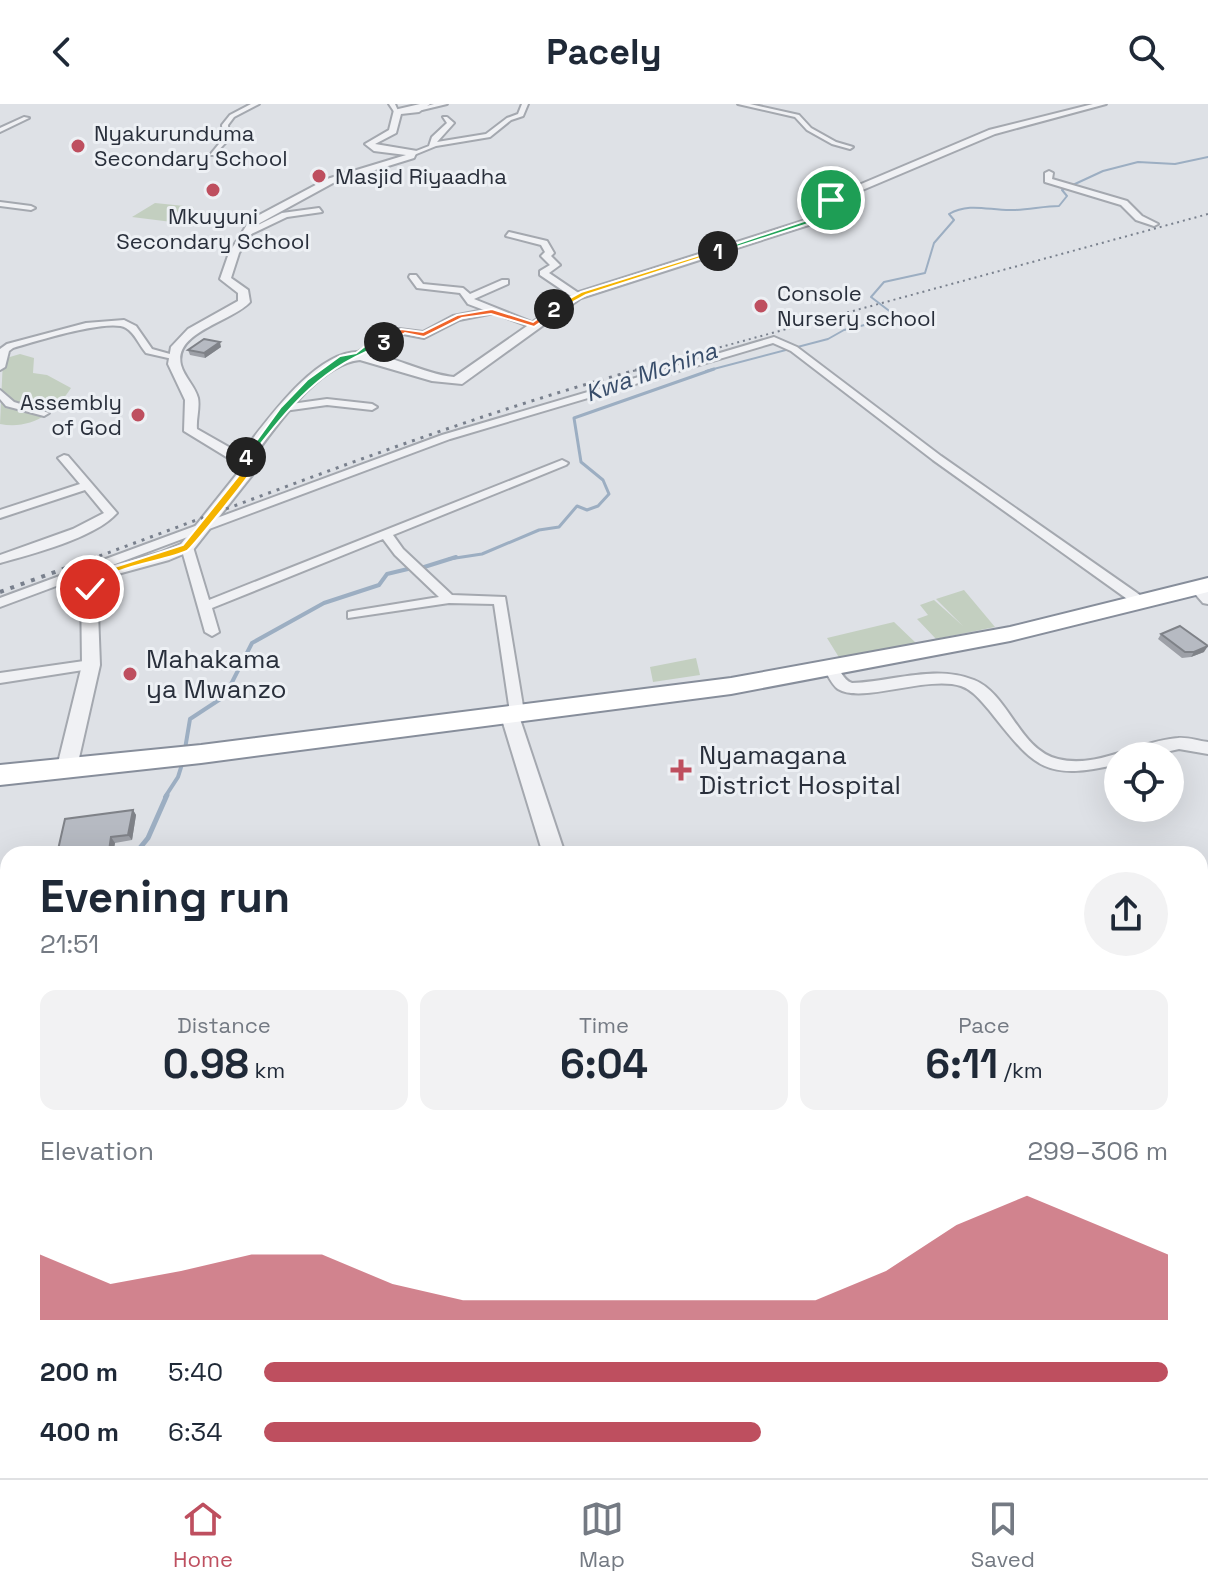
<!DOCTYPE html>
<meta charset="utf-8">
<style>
:root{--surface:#fff;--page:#f2f2f3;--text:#1f2937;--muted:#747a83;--line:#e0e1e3;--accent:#be4f5f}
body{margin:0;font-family:"Space Grotesk",sans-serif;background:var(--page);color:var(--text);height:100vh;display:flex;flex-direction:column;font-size:30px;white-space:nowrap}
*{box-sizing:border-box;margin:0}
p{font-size:26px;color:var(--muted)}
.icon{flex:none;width:44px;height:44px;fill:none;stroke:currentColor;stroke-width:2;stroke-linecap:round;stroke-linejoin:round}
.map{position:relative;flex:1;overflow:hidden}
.side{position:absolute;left:0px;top:742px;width:1208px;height:632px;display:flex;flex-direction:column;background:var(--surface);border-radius:24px 24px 0 0;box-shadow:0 8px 32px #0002}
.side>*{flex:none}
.buttons{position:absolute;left:1104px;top:638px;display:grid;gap:16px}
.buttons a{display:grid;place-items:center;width:80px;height:80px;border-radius:50%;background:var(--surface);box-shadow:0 8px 32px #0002;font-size:40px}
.pin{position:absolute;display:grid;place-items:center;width:68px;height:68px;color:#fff;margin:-34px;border:4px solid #fff;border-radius:50%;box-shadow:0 2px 8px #0007}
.km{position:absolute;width:40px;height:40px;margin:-20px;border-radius:50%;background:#222;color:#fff;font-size:22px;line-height:40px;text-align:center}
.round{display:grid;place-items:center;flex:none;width:84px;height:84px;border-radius:42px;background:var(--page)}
.head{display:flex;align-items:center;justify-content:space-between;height:136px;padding:0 40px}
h1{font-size:44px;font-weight:800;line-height:60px}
.stats{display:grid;grid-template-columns:repeat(3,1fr);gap:12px;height:136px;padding:8px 40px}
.stats div{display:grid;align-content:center;border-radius:16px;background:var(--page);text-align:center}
.stats b{font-size:40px;font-weight:800}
.stats small{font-size:22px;font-weight:400}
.stats p{font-size:22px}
.chart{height:224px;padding:16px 40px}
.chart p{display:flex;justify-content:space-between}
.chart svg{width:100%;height:144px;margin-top:8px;fill:var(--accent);opacity:.7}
ul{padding:0 40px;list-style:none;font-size:26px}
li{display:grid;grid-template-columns:128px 96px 1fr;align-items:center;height:60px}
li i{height:20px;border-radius:10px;background:var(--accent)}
header{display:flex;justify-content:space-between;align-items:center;height:104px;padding:0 40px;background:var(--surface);font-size:36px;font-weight:800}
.dock{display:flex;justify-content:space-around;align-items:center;height:112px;border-top:2px solid var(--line);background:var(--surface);font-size:22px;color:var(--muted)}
.dock a{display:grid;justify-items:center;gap:4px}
.dock .current{color:var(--accent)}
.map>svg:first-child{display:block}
.green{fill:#c3cfc0}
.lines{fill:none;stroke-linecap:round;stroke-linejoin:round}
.stream-far3{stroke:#9caec2;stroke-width:2}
.stream-far2{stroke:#9caec2;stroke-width:3}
.stream-far1{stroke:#9caec2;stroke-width:4}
.stream{stroke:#9caec2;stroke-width:5}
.minor-casing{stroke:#a4a8af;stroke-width:4}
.tertiary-casing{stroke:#a4a8af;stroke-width:4}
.trunk-casing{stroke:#878e9b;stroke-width:4}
.minor{fill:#f0f1f4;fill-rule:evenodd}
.tertiary{fill:#f0f1f4;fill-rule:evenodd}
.trunk{fill:#fff;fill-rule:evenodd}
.rail-far2{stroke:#79808d;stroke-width:2;stroke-dasharray:2 4;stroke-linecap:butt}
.rail-far1{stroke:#79808d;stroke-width:3;stroke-dasharray:3 6;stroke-linecap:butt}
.rail{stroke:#79808d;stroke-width:4;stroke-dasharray:4 7;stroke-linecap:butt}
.wall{fill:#9da0a7}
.shaded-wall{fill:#7f8288}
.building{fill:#b6bac2;stroke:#7f8288;stroke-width:2}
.split-1{fill:#22a559;stroke:#fff;stroke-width:2}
.split-2{fill:#f5b400;stroke:#fff;stroke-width:2}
.split-3{fill:#f0652b;stroke:#fff;stroke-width:2}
.split-4{fill:#22a559;stroke:#fff;stroke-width:2}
.split-5{fill:#f5b400;stroke:#fff;stroke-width:2}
.poi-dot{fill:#be4f5f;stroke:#edf0f4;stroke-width:3}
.labels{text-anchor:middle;stroke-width:6;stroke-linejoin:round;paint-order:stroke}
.far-poi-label{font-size:22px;fill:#292f3b;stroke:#edf0f4;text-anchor:start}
.far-water-label{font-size:24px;font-style:italic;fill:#384d6a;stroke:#edf0f4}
.poi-label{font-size:26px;fill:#292f3b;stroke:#edf0f4;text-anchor:start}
</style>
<header><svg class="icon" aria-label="back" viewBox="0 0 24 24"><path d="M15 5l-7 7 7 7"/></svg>Pacely<svg class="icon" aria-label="search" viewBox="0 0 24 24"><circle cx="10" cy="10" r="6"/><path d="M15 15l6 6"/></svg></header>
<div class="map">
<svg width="1208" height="1374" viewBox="0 0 1208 1374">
<rect width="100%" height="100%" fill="#dee1e6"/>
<path class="green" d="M155 99 194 103 172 118 132 113Z
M20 250 34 254 33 269 47 271 71 284C55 309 31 326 0 320L3 255Z
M964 486 995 523 936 535 917 515 928 511 920 501 934 496 963 522 936 495Z
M894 518 917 540 840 555 827 534Z
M696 554 700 571 653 578 650 563Z"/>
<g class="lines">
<path class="stream-far3" d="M706 267 828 235 844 226 881 217 892 209 871 193 884 178 925 169 934 139 954 116 949 110C970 98 990 107 1013 106 1028 106 1044 102 1059 102L1067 92 1062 86 1103 67 1138 58 1175 60 1208 53"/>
<path class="stream-far2" d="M449 455 482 450 539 426 559 423 577 402 587 406 598 402 609 390 603 376 581 358 574 314 714 265"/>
<path class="stream-far1" d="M421 464 456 453
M185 645 190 615 225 592 252 539 324 499 379 481 387 470 412 464
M165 693 178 673 183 657"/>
<path class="stream" d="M135 750 148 734 167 691
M0 942 8 927"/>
<g class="minor-casing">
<path id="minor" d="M251 0H259L234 13 228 21 229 35 214 51H210L223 35 222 21 230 11Z
M389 0H395L399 9H395Z
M434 0H447L422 6 419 4Z
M522 0H528L523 12 511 16 490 33 436 42 414 51 411 49 429 42 432 33 447 19 443 13H447L454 19 437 38 486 30 507 14 518 10Z
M738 0H750L799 11 811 24 836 38 853 43 850 45 832 40 807 26 795 13Z
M24 13 29 14 0 28V24Z
M1049 67 1053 69 1052 75 1127 97 1142 112 1158 120 1154 122 1136 116 1121 101 1045 78V69Z
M0 98 31 102 35 104 31 106 0 102Z
M319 104 322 108 287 113 247 132 240 130 282 109Z
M509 128 547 137 554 149 551 152 560 161 549 169 580 190V194H574L540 171V167L550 161 541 152 545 148 541 141 506 132Z
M410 171H416L423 180 463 184 470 190 502 176H508V180L474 195 539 221 531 223 494 209 459 216 424 234 403 230 362 253H356V249L399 225 423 228 453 212 484 206 468 200 460 189 417 184 409 173Z
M124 216 136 222 152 245 177 252V256L146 249C139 241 135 229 126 224 109 214 34 238 13 244L9 247 5 263 0 266V245L7 240 86 219Z
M774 233 797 243 941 352 1147 496V502H1137L933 356 791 247 773 239 450 335 0 503V494L442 331Z
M0 286 14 298 49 309 44 312 6 302 0 295Z
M327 295 372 300 377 303 372 306 327 301 284 307 279 304 284 301Z
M64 351 68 352 117 409C95 434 32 450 0 459V451L73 425 104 409 85 386 0 414V406L80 380 58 354Z
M562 356 568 359 566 361 393 431 403 445 452 491 505 493 524 608 522 612H512L510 608 494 500 449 499 348 514V508L353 507 439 493 395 451 383 435 212 504 219 528 212 532 205 528 181 443 183 440 187 439 193 443 209 496Z
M1197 480 1208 488V500L1203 499 1190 484Z
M91 556 98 561 96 564 0 579V569Z
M831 560C841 563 842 576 852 579 891 578 935 560 974 576 1009 590 1019 646 1058 655 1098 665 1138 637 1178 634 1187 633 1199 637 1208 638V650L1179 645 1148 652H1118V660C1043 678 1034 662 989 606 981 597 973 586 961 582 927 571 862 600 838 585 832 581 828 571 824 565Z"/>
</g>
<g class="tertiary-casing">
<path id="tertiary" d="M420 0H430L419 8 401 10 396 29 375 40 417 47 414 54 333 79 258 120 239 149 231 174 248 186 250 198C232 218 173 228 181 261 184 273 195 282 198 294 200 304 196 315 197 325L241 350C266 318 315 247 359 248 392 250 422 270 454 273L573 190 831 108 824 99 828 94 989 26 1093 0H1106L995 30 834 98 843 106 837 112 581 194 462 280 432 277 360 256C317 260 275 325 250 357L255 365 253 370 193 446 169 456 114 471 97 482 100 561 77 663 74 668H60L57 663 82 561 81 481 103 464 159 449 181 440 241 365 238 360 184 327 185 296 168 260 171 243 188 225 238 197V189L220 175 229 149 250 116 327 75 406 51 374 47 365 40 389 26 394 6Z
M509 602 518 609 565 750H543L500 609Z
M723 1366H755L757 1374H725Z"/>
</g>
<g class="trunk-casing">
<path id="trunk" d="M1208 474V488L1010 537 731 590 201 659 0 681V661L201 641 731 574 1010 523Z"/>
</g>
<use href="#minor" class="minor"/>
<use href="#tertiary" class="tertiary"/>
<use href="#trunk" class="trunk"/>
<path class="rail-far2" d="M633 267 1208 110"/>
<path class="rail-far1" d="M91 455C272 389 453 316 640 265"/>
<path class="rail" d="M0 488 96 453"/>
</g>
<path class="wall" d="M221 243 205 254 190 251 188 246Z
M1161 530 1204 548 1191 553 1182 554 1158 535Z
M133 706 136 711 132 736 115 739 113 750H57Z"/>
<path class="shaded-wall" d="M220 238 221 243 205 254 204 249Z
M1208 542 1204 548 1191 553 1194 548Z
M133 706 136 711 132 736 128 731Z
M111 733 115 739 113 750H111L109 747Z"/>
<path class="building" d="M204 235 220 238 204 249 188 246Z
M1180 522 1208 542 1194 548H1185L1161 530Z
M133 706 128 731 111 733 109 747 99 748V750H57L65 715Z"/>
<path class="split-1" d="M833 94 832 99 841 105 839 110 721 148 715 147 834 107 826 99 829 94Z"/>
<path class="split-2" d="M716 146 722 147 586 191 557 207 550 205 581 188Z"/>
<path class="split-3" d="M554 203 557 207 534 223 491 210 462 214 424 233 405 229 387 240 381 238 401 225 423 228 457 211 492 205 533 218Z"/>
<path class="split-4" d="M384 236 387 240C322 261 290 302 249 355H243L281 303 307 276 340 252 356 249 365 242Z"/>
<path class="split-5" d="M243 351 250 353 247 357 253 365C250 372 192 444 187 447 161 459 106 461 93 487H86L88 476 96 469 183 441 244 365 238 357Z"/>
<g class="poi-dot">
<circle cx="78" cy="42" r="8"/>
<circle cx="319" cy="72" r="8"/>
<circle cx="213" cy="86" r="8"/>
<circle cx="761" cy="202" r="8"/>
<circle cx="138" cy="311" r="8"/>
<circle cx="130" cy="570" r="8"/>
<path d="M677 654h8v8h8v8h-8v8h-8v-8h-8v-8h8z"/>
</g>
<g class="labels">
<g class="far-poi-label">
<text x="94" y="37">Nyakurunduma<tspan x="94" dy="25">Secondary School</tspan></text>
<text x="335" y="80">Masjid Riyaadha</text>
<text x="213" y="120" text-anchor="middle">Mkuyuni<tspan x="213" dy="25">Secondary School</tspan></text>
<text x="777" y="197">Console<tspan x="777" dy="25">Nursery school</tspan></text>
<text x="122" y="306" text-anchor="end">Assembly<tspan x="122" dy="25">of God</tspan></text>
</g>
<g class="far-water-label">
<text transform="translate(651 268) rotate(-19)" y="8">Kwa Mchina</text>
</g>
<g class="poi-label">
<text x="146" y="564">Mahakama<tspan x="146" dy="30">ya Mwanzo</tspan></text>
<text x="699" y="660">Nyamagana<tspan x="699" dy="30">District Hospital</tspan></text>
</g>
</g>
</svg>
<div class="buttons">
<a><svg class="icon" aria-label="locate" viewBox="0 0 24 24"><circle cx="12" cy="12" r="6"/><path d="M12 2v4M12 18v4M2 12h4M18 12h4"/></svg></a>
</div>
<div class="pin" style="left:831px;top:96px;background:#1e9e55"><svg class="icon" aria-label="arrive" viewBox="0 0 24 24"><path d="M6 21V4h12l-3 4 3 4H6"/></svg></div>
<div class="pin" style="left:90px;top:485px;background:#d93025"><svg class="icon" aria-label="check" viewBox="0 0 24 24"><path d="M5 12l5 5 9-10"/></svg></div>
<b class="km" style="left:718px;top:147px">1</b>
<b class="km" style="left:554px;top:205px">2</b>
<b class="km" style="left:384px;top:238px">3</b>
<b class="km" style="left:246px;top:353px">4</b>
<section class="side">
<div class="head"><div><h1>Evening run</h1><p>21:51</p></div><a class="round"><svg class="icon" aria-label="share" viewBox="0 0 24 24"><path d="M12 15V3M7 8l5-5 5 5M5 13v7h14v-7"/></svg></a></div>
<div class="stats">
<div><p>Distance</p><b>0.98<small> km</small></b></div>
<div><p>Time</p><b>6:04</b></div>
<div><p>Pace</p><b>6:11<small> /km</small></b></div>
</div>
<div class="chart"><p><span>Elevation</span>299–306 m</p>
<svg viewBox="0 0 160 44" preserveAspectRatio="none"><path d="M0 44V24L10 33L20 29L30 24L40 24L50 33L60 38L70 38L80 38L90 38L100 38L110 38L120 29L130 15L140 6L150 15L160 24V44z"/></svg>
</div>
<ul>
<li><b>200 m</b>5:40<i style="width:100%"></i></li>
<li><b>400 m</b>6:34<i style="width:55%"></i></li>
</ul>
</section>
</div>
<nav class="dock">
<a class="current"><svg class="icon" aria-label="home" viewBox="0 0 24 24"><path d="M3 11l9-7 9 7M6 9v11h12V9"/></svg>Home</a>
<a><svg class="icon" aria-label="map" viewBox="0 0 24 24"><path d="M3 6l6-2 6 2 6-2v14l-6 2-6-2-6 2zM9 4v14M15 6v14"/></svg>Map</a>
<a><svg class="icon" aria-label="saved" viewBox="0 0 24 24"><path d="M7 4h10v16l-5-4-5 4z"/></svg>Saved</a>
</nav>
